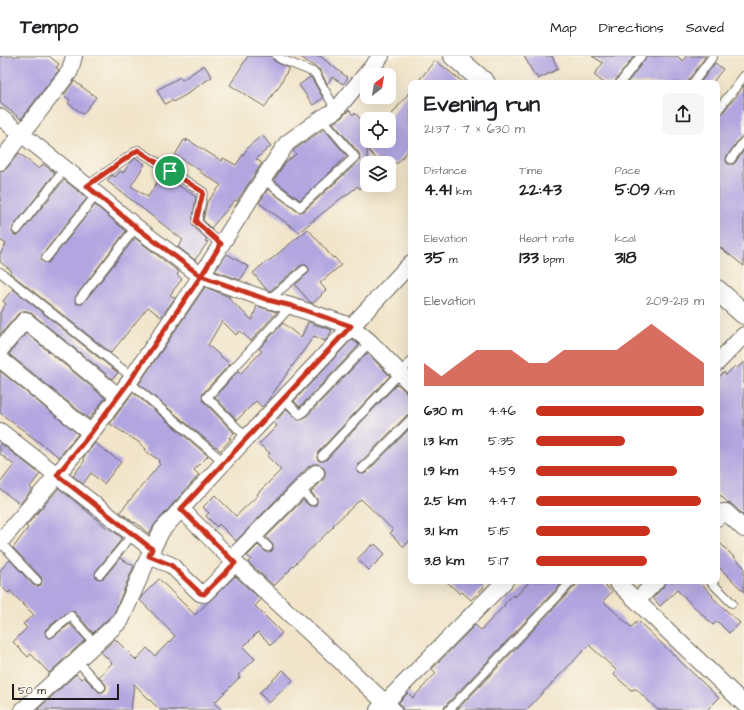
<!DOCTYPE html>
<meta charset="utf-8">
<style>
:root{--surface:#fff;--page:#f6f6f6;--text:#202124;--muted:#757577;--line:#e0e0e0;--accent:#c8321e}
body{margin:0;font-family:"Architects Daughter",sans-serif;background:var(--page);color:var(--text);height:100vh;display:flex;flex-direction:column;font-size:15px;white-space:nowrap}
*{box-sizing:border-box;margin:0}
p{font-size:13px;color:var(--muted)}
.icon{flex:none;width:22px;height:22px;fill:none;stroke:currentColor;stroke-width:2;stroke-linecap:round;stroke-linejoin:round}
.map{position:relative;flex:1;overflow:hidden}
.side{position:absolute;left:408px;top:24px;width:312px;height:504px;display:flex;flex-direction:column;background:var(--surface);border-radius:8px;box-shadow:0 4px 16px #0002}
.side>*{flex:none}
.needle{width:26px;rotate:31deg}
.tools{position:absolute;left:360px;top:12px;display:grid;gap:8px}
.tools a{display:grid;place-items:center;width:36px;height:36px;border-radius:8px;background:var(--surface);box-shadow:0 4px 16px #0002;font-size:20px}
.scale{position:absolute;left:12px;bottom:10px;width:107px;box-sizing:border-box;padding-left:4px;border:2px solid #1c1c1c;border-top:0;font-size:11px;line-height:14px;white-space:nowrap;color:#1c1c1c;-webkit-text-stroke:3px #fbf7ec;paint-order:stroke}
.pin{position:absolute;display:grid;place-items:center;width:34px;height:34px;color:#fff;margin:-17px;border:2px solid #fff;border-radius:50%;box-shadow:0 1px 4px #0007}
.round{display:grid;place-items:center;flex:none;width:42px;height:42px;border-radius:8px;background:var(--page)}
.overview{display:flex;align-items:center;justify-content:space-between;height:68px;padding:0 16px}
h1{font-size:22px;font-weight:700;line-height:30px}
.stats{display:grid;grid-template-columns:repeat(3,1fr);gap:6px;height:68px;padding:4px 16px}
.stats div{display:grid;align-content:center}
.stats b{font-size:17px;font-weight:700}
.stats small{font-size:11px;font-weight:400}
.stats p{font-size:11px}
.chart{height:112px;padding:8px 16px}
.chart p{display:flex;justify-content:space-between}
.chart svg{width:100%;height:72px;margin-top:4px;fill:var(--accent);opacity:.7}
ul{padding:0 16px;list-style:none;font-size:13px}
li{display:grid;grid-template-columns:64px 48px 1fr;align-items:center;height:30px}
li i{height:10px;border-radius:5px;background:var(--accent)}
header{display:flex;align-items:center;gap:24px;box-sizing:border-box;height:56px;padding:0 20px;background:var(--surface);border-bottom:1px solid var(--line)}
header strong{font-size:19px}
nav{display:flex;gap:22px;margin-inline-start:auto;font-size:14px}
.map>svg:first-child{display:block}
.building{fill:#b2a6e1}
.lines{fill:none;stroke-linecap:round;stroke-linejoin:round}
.service-casing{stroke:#676259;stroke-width:10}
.minor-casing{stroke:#676259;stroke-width:18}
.tertiary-casing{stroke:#676259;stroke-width:22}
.service{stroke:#fff;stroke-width:8}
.minor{stroke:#fff;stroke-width:16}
.tertiary{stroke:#fff;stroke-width:20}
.route-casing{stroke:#fff;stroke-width:8}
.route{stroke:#c8321e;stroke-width:5}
</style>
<header>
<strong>Tempo</strong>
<nav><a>Map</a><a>Directions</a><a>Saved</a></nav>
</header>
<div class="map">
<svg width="744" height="654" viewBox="0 0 744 654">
<rect width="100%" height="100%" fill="#fbf7ec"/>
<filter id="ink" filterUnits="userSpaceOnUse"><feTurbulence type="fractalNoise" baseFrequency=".025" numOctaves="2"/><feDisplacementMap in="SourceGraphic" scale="8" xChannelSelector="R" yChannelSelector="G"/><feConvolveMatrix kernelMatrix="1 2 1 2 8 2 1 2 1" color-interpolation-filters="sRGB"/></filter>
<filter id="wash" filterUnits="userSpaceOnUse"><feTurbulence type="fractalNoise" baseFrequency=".012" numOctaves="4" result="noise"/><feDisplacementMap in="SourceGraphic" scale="16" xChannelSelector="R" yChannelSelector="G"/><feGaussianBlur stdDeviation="0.9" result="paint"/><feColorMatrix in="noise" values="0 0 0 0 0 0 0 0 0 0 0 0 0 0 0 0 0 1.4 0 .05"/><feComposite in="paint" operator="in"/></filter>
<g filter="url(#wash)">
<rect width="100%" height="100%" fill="#f1e4c9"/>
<g id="blocks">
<path class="building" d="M0 0H49L59 8 56 12 59 14 21 63 0 47Z
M248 0H272L273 4 278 7 289 12 277 34 276 33 265 51 230 29Z
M299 0H320L348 22 343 28 332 21 327 28 320 14Z
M524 0H552L558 13 538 23 536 19 535 20Z
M592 0H634L616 24 615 27H604L594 19 603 7Z
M646 0H677L683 5 686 0H706L689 24 688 27H627L645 3Z
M435 4 464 27H417Z
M715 7 723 13 712 27H700Z
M204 9 212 21 189 36V37L173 46 172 44 165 48 157 34 180 21 182 24Z
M310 21H311L323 42 313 49 299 29Z
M74 25 96 41 83 58 68 47 70 44 64 39Z
M744 29V80L740 82 727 100 726 103V106L728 108H734L744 94V210L717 189V60L721 59 732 45H733Z
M411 34V91L398 107H379L367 92V126L360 133 358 130 344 141V140L299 176 259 147 268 133 297 155 301 156 304 155 359 105 360 102 359 97 333 67 341 62 349 54 353 59 355 57 367 70V85H389V62Z
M324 73 347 100 300 144 274 124 285 107 296 98 293 95 294 94Z
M262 79 271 90 256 103 262 107 237 145 235 144 211 172 203 164 207 146 221 129 200 116 201 115 175 99 184 84 187 86 186 83 222 105 223 102 236 109 249 90Z
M19 97 39 113 43 108 55 117 13 171 12 176 14 179H19L21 177 64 124 87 142 42 199 41 204 43 206 48 207 50 205 95 149 126 175 76 240 75 245 77 248H82L84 246 135 182 179 216 177 219 182 223 170 239 175 242 161 261 148 251 111 297 10 217 11 214 0 206V198L6 188 0 184V115H4L7 112Z
M136 102 145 108 131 130 148 141 162 118 196 141 192 167 193 170 207 183 205 185 208 186 195 204 178 191 183 184 107 125 112 119 115 121 120 115 123 117 131 106Z
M308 173 333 202 334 201 341 209 320 227 326 234 321 238 322 239 313 247 310 246 295 229 309 216V213L306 209H303L300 210 270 235 266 233 253 217 268 204 269 205Z
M227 198 249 211 240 224 215 215Z
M205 231 230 241 229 243 252 264 257 250 277 256 251 285 240 275 236 279 222 265 208 289 230 308 203 337 202 340 203 345 234 377 229 382 231 383 220 395 216 390 215 391 139 328Z
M13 233 118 317 112 323 31 257 27 255H22L18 258 0 279V257L6 248 3 245Z
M308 266 332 274 329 280 325 285 314 280 266 347 262 351 256 345 237 364 215 341 238 315 241 317 262 295 259 293 283 267 301 282Z
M26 277 105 342 89 363 9 298Z
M352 283 359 289 300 351 294 345Z
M367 297 390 320 318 396 317 401 318 404 320 405H323L326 404 397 328 405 335 408 337H411V358L407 359 358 409 357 412V415L358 417 363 418 366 417 411 371V483L404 491 390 477 393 474 361 443 333 469 334 470 289 514H290L274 530 248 506 251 503 247 500 258 489 266 496H269L272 495 273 493V489L266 481 303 444 310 450H314L316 449 317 446V443L311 436 323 424 325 420V415L323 411 318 408H313L309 410 236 485 219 468 217 471 206 460 209 457 203 451 215 439 236 460 258 439 257 438 281 414 267 400 270 397 259 388 277 370 274 367 287 353 298 364H301L304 363Z
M744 306V460L733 449 728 447 717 436V323L724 316 726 319 735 310 737 312Z
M0 315 78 378 59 401 0 357Z
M134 337 208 400 194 414 199 419 155 468 149 478 135 466 134 467 120 456 160 408 158 406 159 404 145 395 146 393 140 388V387L110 368 131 339H133Z
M0 387 40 418 30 431 32 433 20 448 0 433V427L14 409 0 398Z
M95 387 121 406 104 428 91 417 83 428 73 420 85 404 83 402Z
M59 432 107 472 108 471 122 482 120 483 121 484 96 515 95 517 96 522 99 523 104 522 120 502 134 510 114 557 93 577 75 556 70 555 68 556 46 573 45 575 46 580 48 582H51L70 568 85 584 49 617 31 598 28 601 13 586 27 572 23 568 34 559 10 535 8 537 0 529V514L10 504 33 529 38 530 41 529 42 524 41 521 13 492 28 472 26 470Z
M717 484 744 511V536L717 509Z
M375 488 385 498 369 514 357 503 372 489 373 490Z
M235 520 261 544 255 550 282 577 271 589 258 576 243 591 255 603 238 619 240 621 214 647 222 654H160L134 628 131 654H37L76 618 81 623 84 621 99 636H102L104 635 106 633V629L99 621 112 607 101 596 115 583 136 604 147 592 155 600 175 580 140 544 142 540 159 523 195 559Z
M446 525H478L484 531 471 544 462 536 460 538Z
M530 525H564L445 650 444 654H402V651L399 646 408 637 413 642 436 617 432 613 475 569 481 574 505 549 504 548 513 539 515 541Z
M577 525H601L612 536 603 545 631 571 638 565 719 642 707 654H658L636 633 631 634 614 619 616 614 589 589 526 654H457L576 529Z
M665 525H699L713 540 712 541 740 567 729 577 717 565 713 569 677 534 660 550 653 542 663 531Z
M283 614 293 624 269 647 259 637Z"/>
</g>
</g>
<g filter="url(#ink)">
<use href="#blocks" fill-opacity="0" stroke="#676259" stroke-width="1"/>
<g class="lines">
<g class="service-casing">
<path id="service" d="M277 0 281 3 315 17 336 54
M620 27 641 0
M693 27 713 0
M717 55 744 20
M731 103 744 85
M263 123 300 151 355 101 322 62
M87 130 138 94 203 136 197 166 221 189
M17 174 65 113
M46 202 97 138
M0 216 132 321
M80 243 136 171
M268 244 304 214
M129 326 224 406
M284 343 300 359 370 286
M247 382 207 341 291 250
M322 400 411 305
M362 413 411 363
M300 433 312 445
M255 479 268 491
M0 486 37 525
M100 518 133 478
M710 525 732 547
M50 577 71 560 95 588
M77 605 101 631
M449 654 572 525"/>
</g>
<g class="minor-casing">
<path id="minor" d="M0 61 87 130 136 171 201 220 268 244 291 250 351 270 370 286 411 328
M0 106 70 15 74 0
M0 294 25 264 118 340
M0 303 91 377
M717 307 744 279
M0 375 152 493
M181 453 235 507 393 654
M717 462 723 456H726L744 473
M0 486 57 419 91 377 129 326 201 220 263 123 287 87 322 62 336 54 381 0
M149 500 171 509 200 537 204 538 235 507
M231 503 316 417
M616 525 744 648
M637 545 656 525
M23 654 121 564 152 493 162 474 224 406 411 207
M378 654 505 525"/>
</g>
<g class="tertiary-casing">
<path id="tertiary" d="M454 0 485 27
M717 234 744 258"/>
</g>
<use href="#service" class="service"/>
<use href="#minor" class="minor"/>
<use href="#tertiary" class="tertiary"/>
</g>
</g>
<g class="lines" filter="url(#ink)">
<g class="route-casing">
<path id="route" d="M170 115 203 136 196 166 221 188 201 220 129 326 91 377 57 419 152 493 149 500 171 509 200 537 204 538 235 507 181 453 351 270 292 250 268 244 201 220 136 171 87 130 138 94 170 115"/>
</g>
<use href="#route" class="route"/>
</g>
</svg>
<div class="tools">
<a><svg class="needle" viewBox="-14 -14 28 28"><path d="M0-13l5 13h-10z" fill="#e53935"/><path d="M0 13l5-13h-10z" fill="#757577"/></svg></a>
<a><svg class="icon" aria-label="locate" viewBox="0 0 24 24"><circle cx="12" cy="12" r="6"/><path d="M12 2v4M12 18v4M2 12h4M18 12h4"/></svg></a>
<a><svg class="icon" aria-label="layers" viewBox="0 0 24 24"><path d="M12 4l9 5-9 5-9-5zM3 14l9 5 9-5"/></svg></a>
</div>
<div class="scale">50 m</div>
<div class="pin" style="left:170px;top:115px;background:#1e9e55"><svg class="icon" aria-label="arrive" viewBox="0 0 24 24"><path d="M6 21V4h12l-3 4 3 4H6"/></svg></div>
<section class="side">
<div class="overview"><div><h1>Evening run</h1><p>21:37 · 7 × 630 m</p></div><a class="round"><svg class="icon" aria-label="share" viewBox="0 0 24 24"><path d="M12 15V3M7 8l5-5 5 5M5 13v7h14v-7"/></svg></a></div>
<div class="stats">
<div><p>Distance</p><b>4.41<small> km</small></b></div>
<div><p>Time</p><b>22:43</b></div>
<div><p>Pace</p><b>5:09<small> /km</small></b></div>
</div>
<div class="stats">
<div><p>Elevation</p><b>35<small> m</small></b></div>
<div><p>Heart rate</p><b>133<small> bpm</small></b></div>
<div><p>kcal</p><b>318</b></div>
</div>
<div class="chart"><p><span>Elevation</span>209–213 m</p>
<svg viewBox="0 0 160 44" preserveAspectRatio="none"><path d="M0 44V30L10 38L20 30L30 22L40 22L50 22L60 30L70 30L80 22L90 22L100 22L110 22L120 14L130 6L140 14L150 22L160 30V44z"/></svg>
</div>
<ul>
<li><b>630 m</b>4:46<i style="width:100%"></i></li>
<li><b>1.3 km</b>5:35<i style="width:53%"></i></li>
<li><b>1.9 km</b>4:59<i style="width:84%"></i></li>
<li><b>2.5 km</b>4:47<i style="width:98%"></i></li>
<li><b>3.1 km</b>5:15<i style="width:68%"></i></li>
<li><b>3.8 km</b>5:17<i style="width:66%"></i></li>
</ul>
</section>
</div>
